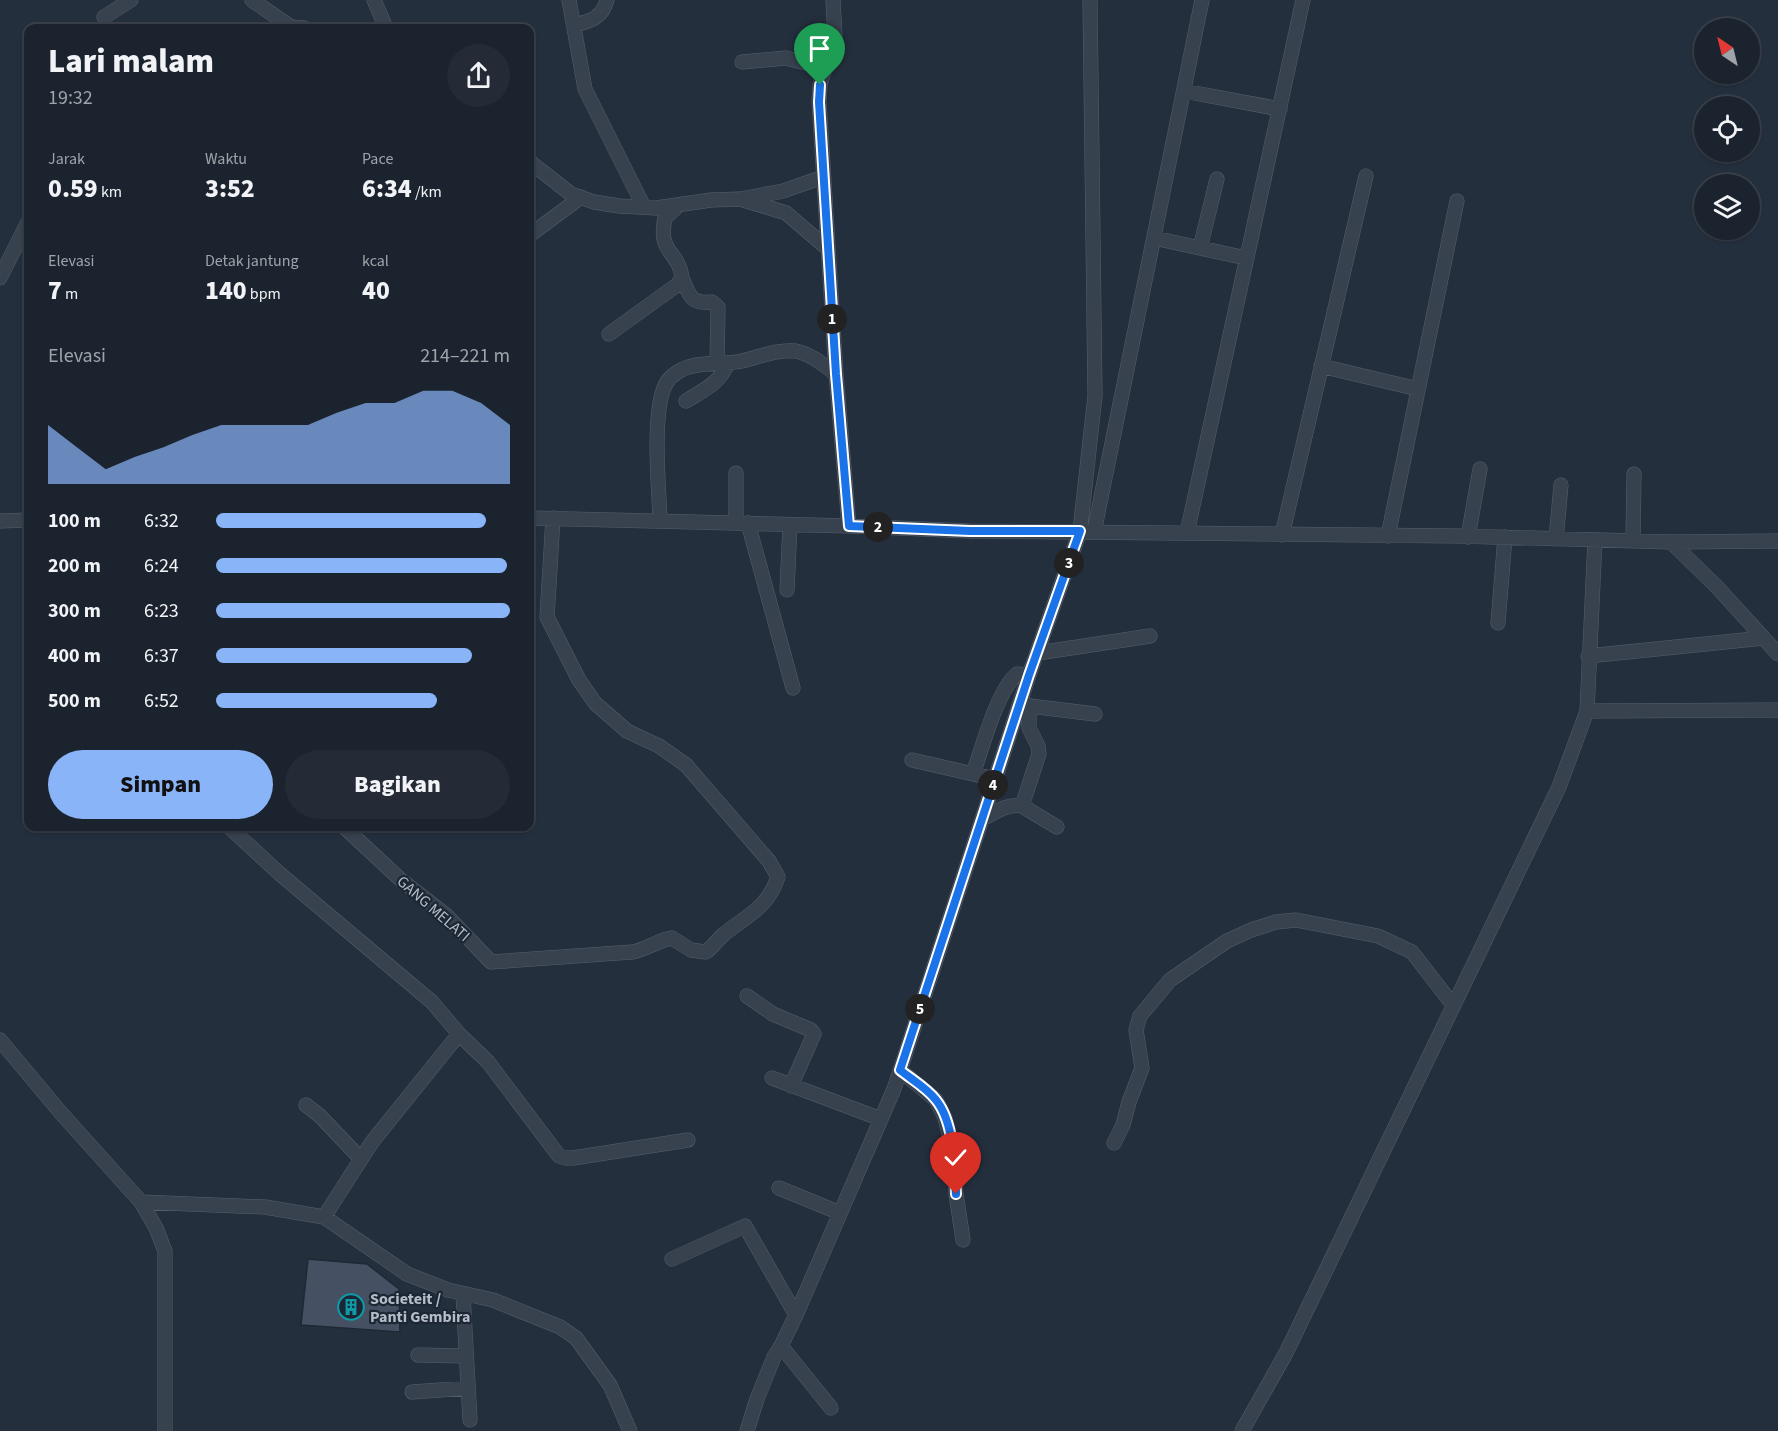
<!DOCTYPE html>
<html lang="id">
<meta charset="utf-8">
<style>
:root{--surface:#1b232e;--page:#242b36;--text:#f1f3f6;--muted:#a0a4aa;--line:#39404a;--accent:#8ab4f8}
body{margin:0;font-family:"Source Sans 3",sans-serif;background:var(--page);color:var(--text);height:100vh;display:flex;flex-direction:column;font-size:22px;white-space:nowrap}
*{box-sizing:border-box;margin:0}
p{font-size:20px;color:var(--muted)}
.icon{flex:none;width:33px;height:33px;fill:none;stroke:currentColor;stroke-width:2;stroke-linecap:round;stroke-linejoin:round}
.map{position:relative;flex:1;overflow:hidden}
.panel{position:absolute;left:24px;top:24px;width:510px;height:807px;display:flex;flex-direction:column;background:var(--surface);border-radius:12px;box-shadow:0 2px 4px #0004,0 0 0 2px var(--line)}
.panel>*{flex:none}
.needle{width:39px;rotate:325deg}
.fabs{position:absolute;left:1694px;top:18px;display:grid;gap:12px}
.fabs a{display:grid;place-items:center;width:66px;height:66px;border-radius:50%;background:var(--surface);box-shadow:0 2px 4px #0004,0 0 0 2px var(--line);font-size:30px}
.pin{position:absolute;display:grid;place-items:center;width:51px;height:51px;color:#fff;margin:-62px -26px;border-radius:50% 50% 50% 0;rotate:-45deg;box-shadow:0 0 6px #0007}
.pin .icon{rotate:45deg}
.km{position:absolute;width:30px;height:30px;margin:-15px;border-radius:50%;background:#222;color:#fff;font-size:16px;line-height:30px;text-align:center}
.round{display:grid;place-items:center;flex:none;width:63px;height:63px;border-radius:32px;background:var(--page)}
.overview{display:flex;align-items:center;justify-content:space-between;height:102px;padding:0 24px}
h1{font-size:33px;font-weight:800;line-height:45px}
.figures{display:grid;grid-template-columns:repeat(3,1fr);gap:9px;height:102px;padding:6px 24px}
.figures div{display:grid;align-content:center}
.figures b{font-size:26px;font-weight:800}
.figures small{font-size:16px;font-weight:400}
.figures p{font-size:16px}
.chart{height:168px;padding:12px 24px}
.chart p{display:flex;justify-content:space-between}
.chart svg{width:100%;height:108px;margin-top:6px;fill:var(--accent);opacity:.7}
.cta{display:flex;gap:12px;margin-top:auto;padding:12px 24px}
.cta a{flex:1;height:69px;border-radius:36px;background:var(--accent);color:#111;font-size:24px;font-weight:800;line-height:69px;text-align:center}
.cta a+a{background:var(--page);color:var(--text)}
ul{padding:0 24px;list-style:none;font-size:20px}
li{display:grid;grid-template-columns:96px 72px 1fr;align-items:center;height:45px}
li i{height:15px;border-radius:8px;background:var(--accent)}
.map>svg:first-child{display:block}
.building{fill:#455162;stroke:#1f2835;stroke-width:1.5}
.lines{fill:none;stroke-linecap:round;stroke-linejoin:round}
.street-casing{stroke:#565f6c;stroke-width:15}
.street{stroke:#38414e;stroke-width:14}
.route-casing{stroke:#fff;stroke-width:12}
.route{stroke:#1a73e8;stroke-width:8}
.labels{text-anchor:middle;stroke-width:4.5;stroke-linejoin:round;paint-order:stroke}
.street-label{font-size:16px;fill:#b4bcc9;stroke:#1d2633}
.poi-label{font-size:16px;font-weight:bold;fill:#b4bcc9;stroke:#1d2633;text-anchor:start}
</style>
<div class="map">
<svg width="1778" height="1431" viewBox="0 0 1778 1431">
<rect width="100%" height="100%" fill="#242f3e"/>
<path class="building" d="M308 1259 367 1264 399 1289 400 1332 301 1325Z"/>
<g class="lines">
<g class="street-casing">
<path id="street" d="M252 0 291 27 304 28
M374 0 386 28
M569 0 585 89 644 207
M833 0 835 36 833 53 825 68 820 85 819 101 836 374 849 526
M104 17 131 0
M575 25C591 21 602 18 607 0
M742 62 786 58 825 68
M1184 91 1280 109
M530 162 571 194 594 202 619 206 656 208 711 200 740 199 786 213 827 248
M741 199 783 191 823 177
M530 235 581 197
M1154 238 1246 258
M1200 248 1217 179
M0 278 28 222
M682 278C690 296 690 304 712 302L718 307 717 364
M609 334 677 285 682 278C679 250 657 254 665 218L679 205
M1321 366 1418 389
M686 401C705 389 719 384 728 363
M530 518 849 526 970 531 1458 536 1671 542 1778 541
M0 521 28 520
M660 521C659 488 652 418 664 388 667 379 675 373 683 369 701 361 723 365 742 361 759 357 778 349 796 351 811 354 825 366 836 374
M736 523V473
M748 523 793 688
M1094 532 1202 0
M1187 533 1303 0
M1282 535 1366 176
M1388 536 1457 201
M1468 537 1480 469
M1556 539 1561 485
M1633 541 1634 474
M1671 542 1717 587 1778 654
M787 590 790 525
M1498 623 1505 537
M1038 653 1150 636
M1588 656 1764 638
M1022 705 1095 714
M1587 711 1778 710
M912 760 995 779
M973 774C982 749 997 690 1017 674L1029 675
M1022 806 1039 754 1038 746 1029 728V705
M982 819C994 813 1008 803 1022 806L1057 827
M228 826 280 874 432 1002 459 1034 488 1062 559 1156 565 1158H573L688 1140
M343 826 401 880 446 915 491 962 632 952C646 950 658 940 672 938L691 950 706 952C713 947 716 941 723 935 746 916 768 908 778 877L769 861 686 765 659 746 627 731 595 703 579 680 547 617 553 518
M747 996 773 1014 811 1030 814 1034 791 1086
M0 1040 61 1113 141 1202 156 1228 165 1251V1431
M900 1070 936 1100 945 1118 953 1150 956 1194 963 1240
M772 1078 881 1119
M306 1105 320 1116 361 1159
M1114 1143 1123 1125 1129 1102 1142 1068 1136 1030 1140 1016 1170 980 1227 941 1251 930 1276 922 1296 920 1378 936 1412 952 1453 1005
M779 1188 840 1213
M141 1202 265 1207 324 1217 407 1274 448 1290 493 1300 560 1327 576 1338 610 1385 630 1431
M324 1217 372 1142 459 1034
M672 1259 745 1226 796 1315
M463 1294 470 1420
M781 1346 831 1408
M418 1355 466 1356
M412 1392 468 1388
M747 1431 757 1399 774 1357 781 1346 796 1315 894 1089 1029 675 1080 531 1095 396 1090 0
M1242 1431 1286 1353 1559 787 1587 711 1595 540"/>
</g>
<use href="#street" class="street"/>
</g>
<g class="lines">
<g class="route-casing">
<path id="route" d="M820 85 819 102 836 374 849 526 970 531H1080L1029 675 900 1070C911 1079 927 1088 936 1100 954 1122 955 1167 956 1194"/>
</g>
<use href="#route" class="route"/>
</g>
<defs>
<g id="building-ring" transform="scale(1.35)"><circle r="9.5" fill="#1d2633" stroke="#0f9aa8" stroke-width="1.5"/><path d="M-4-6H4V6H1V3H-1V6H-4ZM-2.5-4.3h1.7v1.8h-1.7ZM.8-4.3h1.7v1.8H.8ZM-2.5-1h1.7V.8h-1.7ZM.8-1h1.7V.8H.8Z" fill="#0f9aa8"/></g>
</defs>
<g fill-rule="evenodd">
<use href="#building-ring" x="351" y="1307"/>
</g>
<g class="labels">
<g class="street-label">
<text transform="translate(434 908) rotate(41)" y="6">GANG MELATI</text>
</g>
<g class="poi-label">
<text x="370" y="1304">Societeit /<tspan x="370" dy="18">Panti Gembira</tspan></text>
</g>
</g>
</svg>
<div class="fabs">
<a><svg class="needle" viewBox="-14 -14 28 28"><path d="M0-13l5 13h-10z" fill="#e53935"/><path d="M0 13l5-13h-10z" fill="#a0a4aa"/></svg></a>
<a><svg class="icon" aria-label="locate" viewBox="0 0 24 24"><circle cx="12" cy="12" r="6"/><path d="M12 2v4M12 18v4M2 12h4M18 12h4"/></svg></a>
<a><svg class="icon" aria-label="layers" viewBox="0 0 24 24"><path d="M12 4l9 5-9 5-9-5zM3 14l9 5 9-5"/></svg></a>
</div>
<div class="pin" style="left:820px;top:85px;background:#1e9e55"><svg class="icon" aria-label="arrive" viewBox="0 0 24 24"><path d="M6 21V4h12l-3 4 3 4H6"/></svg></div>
<div class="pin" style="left:956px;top:1194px;background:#d93025"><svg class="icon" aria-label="check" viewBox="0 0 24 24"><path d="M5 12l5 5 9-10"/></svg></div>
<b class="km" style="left:832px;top:319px">1</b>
<b class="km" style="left:878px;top:527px">2</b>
<b class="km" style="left:1069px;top:563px">3</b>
<b class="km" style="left:993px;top:785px">4</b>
<b class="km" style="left:920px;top:1009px">5</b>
<section class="panel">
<div class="overview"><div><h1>Lari malam</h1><p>19:32</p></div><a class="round"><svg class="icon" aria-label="share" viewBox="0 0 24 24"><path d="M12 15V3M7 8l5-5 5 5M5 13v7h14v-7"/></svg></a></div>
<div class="figures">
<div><p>Jarak</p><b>0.59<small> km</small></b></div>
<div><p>Waktu</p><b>3:52</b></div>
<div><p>Pace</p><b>6:34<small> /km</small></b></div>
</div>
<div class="figures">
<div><p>Elevasi</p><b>7<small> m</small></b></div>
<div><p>Detak jantung</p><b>140<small> bpm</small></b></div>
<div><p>kcal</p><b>40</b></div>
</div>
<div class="chart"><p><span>Elevasi</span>214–221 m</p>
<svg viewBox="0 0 160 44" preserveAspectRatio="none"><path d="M0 44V20L10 29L20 38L30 33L40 29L50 24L60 20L70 20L80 20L90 20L100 15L110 11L120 11L130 6L140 6L150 11L160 20V44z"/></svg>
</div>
<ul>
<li><b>100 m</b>6:32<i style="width:92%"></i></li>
<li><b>200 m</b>6:24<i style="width:99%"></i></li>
<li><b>300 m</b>6:23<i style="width:100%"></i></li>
<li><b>400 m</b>6:37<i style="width:87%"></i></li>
<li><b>500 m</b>6:52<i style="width:75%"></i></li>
</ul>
<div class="cta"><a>Simpan</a><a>Bagikan</a></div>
</section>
</div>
